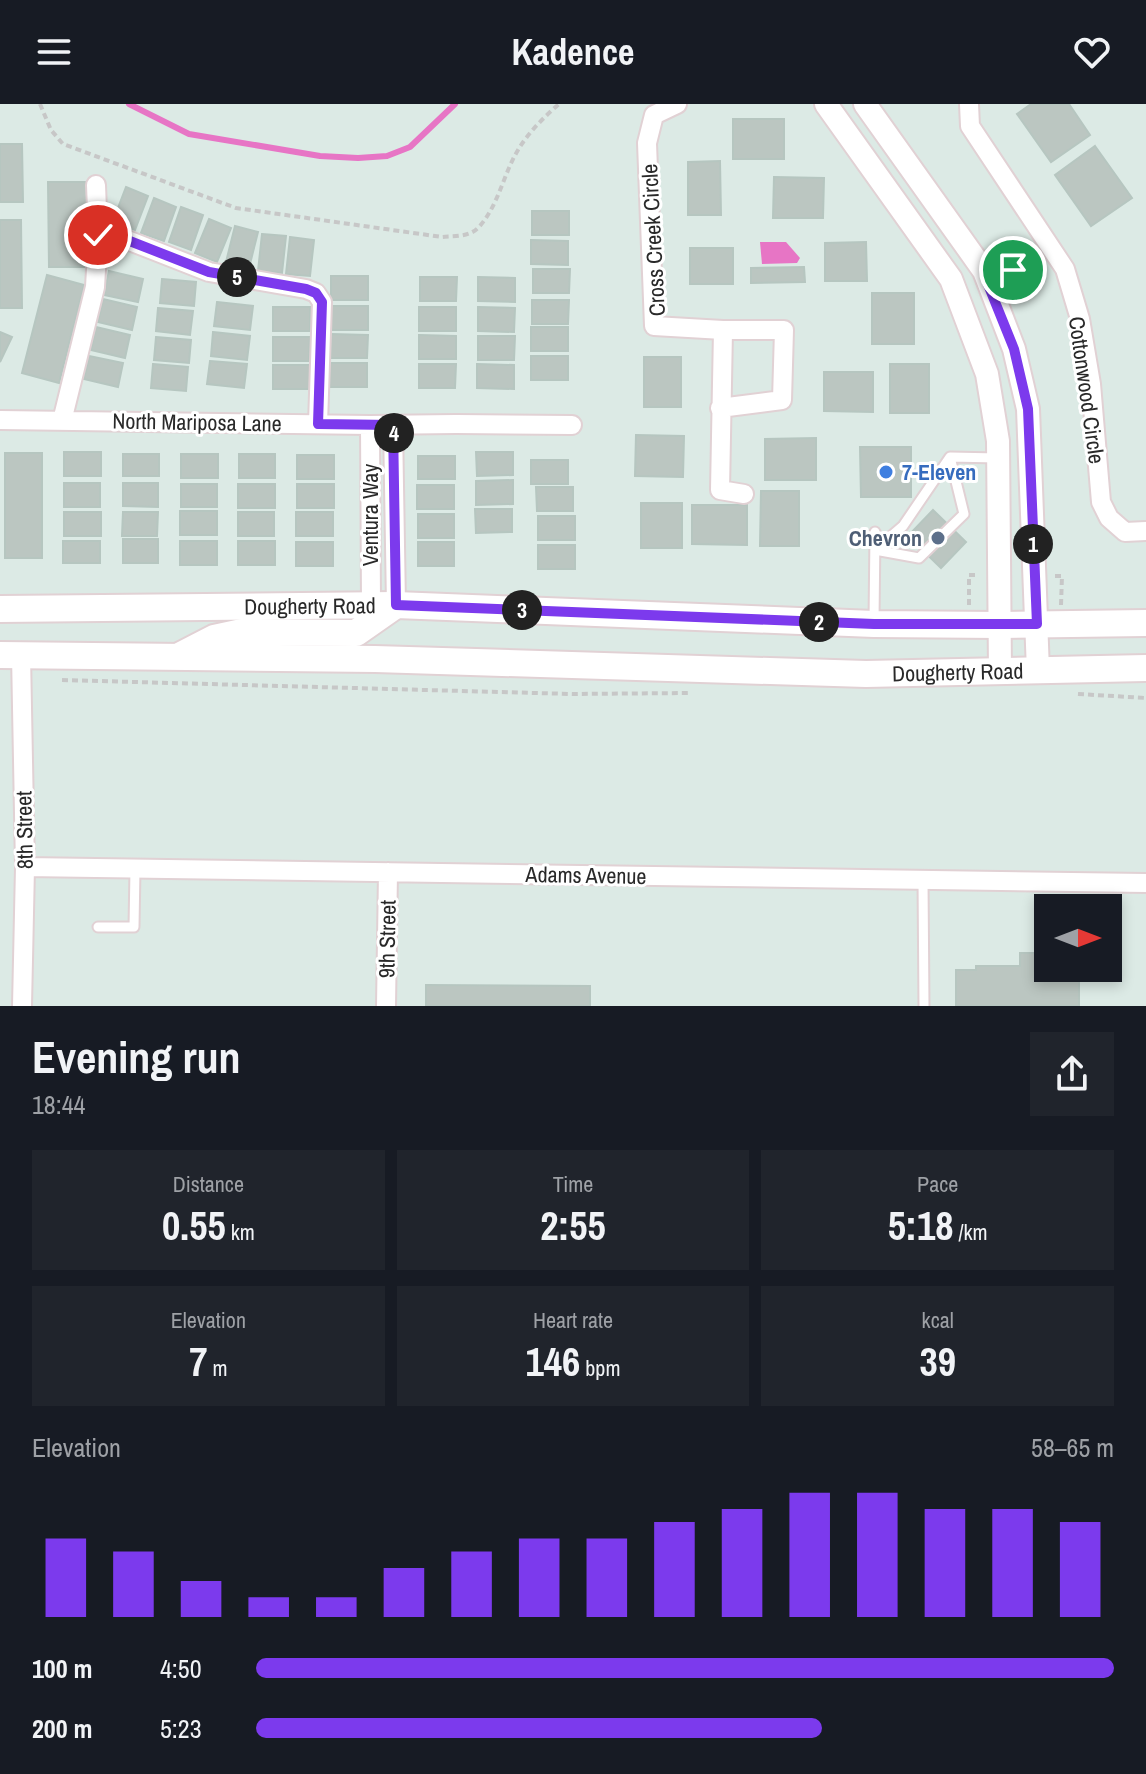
<!DOCTYPE html>
<meta charset="utf-8">
<style>
:root{--surface:#171b24;--page:#20242c;--text:#f1f3f6;--muted:#9ea1a6;--accent:#7c3aed}
body{margin:0;font-family:"Archivo Narrow",sans-serif;background:var(--page);color:var(--text);height:100vh;display:flex;flex-direction:column;font-size:30px;white-space:nowrap}
*{box-sizing:border-box;margin:0}
p{font-size:26px;color:var(--muted)}
.icon{flex:none;width:44px;height:44px;fill:none;stroke:currentColor;stroke-width:2;stroke-linecap:round;stroke-linejoin:round}
.map{position:relative;height:902px;overflow:hidden}
.side{display:flex;flex-direction:column;background:var(--surface);flex:1}
.side>*{flex:none}
.needle{width:52px;rotate:90deg}
.fabs{position:absolute;left:1034px;top:790px;display:grid;gap:16px}
.fabs a{display:grid;place-items:center;width:88px;height:88px;border-radius:0px;background:var(--surface);box-shadow:0 4px 12px #0003;font-size:40px}
.pin{position:absolute;display:grid;place-items:center;width:68px;height:68px;color:#fff;margin:-34px;border:4px solid #fff;border-radius:50%;box-shadow:0 2px 8px #0007}
.km{position:absolute;width:40px;height:40px;margin:-20px;border-radius:50%;background:#222;color:#fff;font-size:22px;line-height:40px;text-align:center}
.round{display:grid;place-items:center;flex:none;width:84px;height:84px;border-radius:0px;background:var(--page)}
.headline{display:flex;align-items:center;justify-content:space-between;height:136px;padding:0 32px}
h1{font-size:44px;font-weight:700;line-height:60px}
.stats{display:grid;grid-template-columns:repeat(3,1fr);gap:12px;height:136px;padding:8px 32px}
.stats div{display:grid;align-content:center;border-radius:0px;background:var(--page);text-align:center}
.stats b{font-size:40px;font-weight:700}
.stats small{font-size:22px;font-weight:400}
.stats p{font-size:22px}
.chart{height:224px;padding:16px 32px}
.chart p{display:flex;justify-content:space-between}
.chart svg{width:100%;height:144px;margin-top:8px;stroke:var(--accent);stroke-width:6}
ul{padding:0 32px;list-style:none;font-size:26px}
li{display:grid;grid-template-columns:128px 96px 1fr;align-items:center;height:60px}
li i{height:20px;border-radius:10px;background:var(--accent)}
header{display:flex;justify-content:space-between;align-items:center;height:104px;padding:0 32px;background:var(--surface);font-size:36px;font-weight:700}
.map>svg:first-child{display:block}
.water{fill:#e775c5}
.lines{fill:none;stroke-linecap:round;stroke-linejoin:round}
.stream{stroke:#e775c5;stroke-width:6}
.building{fill:#bbc6c1;stroke:#b6c6c0;stroke-width:2}
.service-casing{stroke:#e1d1d4;stroke-width:13}
.minor-casing{stroke:#e1d1d4;stroke-width:22}
.tertiary-casing{stroke:#e1d1d4;stroke-width:26}
.secondary-casing{stroke:#e1d1d4;stroke-width:30}
.path{stroke:#c7c7c7;stroke-width:4;stroke-dasharray:6 4;stroke-linecap:butt}
.service{stroke:#fff;stroke-width:9}
.minor{stroke:#fff;stroke-width:18}
.tertiary{stroke:#fff;stroke-width:22}
.secondary{stroke:#fff;stroke-width:26}
.route-casing{stroke:#fff;stroke-width:16}
.route{stroke:#7c3aed;stroke-width:10}
.shop-dot{fill:#3f7fe0;stroke:#fff;stroke-width:3}
.service-dot{fill:#5c6f8a;stroke:#fff;stroke-width:3}
.labels{text-anchor:middle;stroke-width:6;stroke-linejoin:round;paint-order:stroke}
.street-label{font-size:22px;fill:#292929;stroke:#fff}
.shop-label{font-size:22px;font-weight:bold;fill:#366cbe;stroke:#fff;text-anchor:start}
.service-label{font-size:22px;font-weight:bold;fill:#4e5e75;stroke:#fff;text-anchor:end}
</style>
<header><svg class="icon" aria-label="menu" viewBox="0 0 24 24"><path d="M4 6h16M4 12h16M4 18h16"/></svg>Kadence<svg class="icon" aria-label="heart" viewBox="0 0 24 24"><path d="M12 20l-8-8c-3-5 5-10 8-4 3-6 11-1 8 4z"/></svg></header>
<div class="map">
<svg width="1146" height="902" viewBox="0 0 1146 902">
<rect width="100%" height="100%" fill="#dceae5"/>
<path class="water" d="M760 138H786L800 154 797 159 762 160Z"/>
<g class="lines">
<path class="stream" d="M129 0 189 30 320 52 358 54 387 52 410 43 455 0"/>
</g>
<path class="building" d="M1031 0H1069L1090 31 1051 58 1017 10Z
M733 15H784V55H733Z
M0 40H22L23 98H0Z
M1095 42 1132 94 1091 122 1055 71Z
M720 57 721 111H688V58Z
M774 73 824 74 823 114H773Z
M48 78H86V163H49Z
M126 83 148 92 135 126 113 117Z
M154 94 176 103 164 137 141 129Z
M181 103 203 111 191 146 169 138Z
M532 107H569V131H532Z
M209 115 231 124 217 158 195 149Z
M0 116H21L22 204H0Z
M235 122 258 128 249 164 226 158Z
M262 130 286 132 282 169 258 167Z
M290 133 314 136 310 172 286 170Z
M531 136 568 137V161L531 160Z
M866 138 867 177H825V139Z
M690 144H733V180H690Z
M804 163 805 178 751 179V164Z
M533 165H570L569 189H533Z
M109 167 143 175 138 198 104 191Z
M47 171 84 181 59 279 22 269Z
M331 172H368V196H331Z
M420 173H457L456 197H420Z
M478 173 515 174V198L478 197Z
M162 175 196 178 194 202 160 199Z
M872 189H914V240H872Z
M103 195 137 203 132 226 98 218Z
M532 196H569L568 220H532Z
M217 198 253 202 250 226 214 222Z
M331 202H368V226H331Z
M273 203H310V227H273Z
M419 203H456V227H419Z
M478 203 515 204 514 228 478 227Z
M158 204 193 207 190 231 156 227Z
M96 223 130 231 125 254 91 246Z
M531 223H568V247H531Z
M0 228 12 233 0 258Z
M213 228 250 232 247 256 211 252Z
M331 230 368 231 367 254H331Z
M419 231 456 232V255H419Z
M478 232H515L514 256H478Z
M156 233 191 236 189 259 154 256Z
M273 233H310L309 257H273Z
M89 252 123 259 118 283 84 275Z
M531 252H568V276H531Z
M644 253H681V303H644Z
M210 257 247 260 244 284 207 280Z
M330 259H367V283H330Z
M153 260 188 263 186 287 151 284Z
M419 260H456L455 284H419Z
M477 260 514 261V285L477 284Z
M890 260H929V309H890Z
M273 261H310L309 285H273Z
M824 268H873V308L824 307Z
M636 331 684 332 683 373 635 372Z
M816 334V376H765V335Z
M860 343H911V393H861Z
M64 348H101V372H64Z
M476 348H513V371L477 372Z
M5 349H42V454H5Z
M123 350H159V372H123Z
M181 350H218V374H181Z
M239 350H275V374H239Z
M297 351H334V375H297Z
M418 352H455V375H418Z
M531 356H568V380H531Z
M513 376V400L476 401V377Z
M64 379H100V403H64Z
M123 379H158V403L123 402Z
M181 380H217V403H181Z
M238 380H275V404H238Z
M297 380H334V404H297Z
M417 381H454V405H417Z
M536 383H573V407H537Z
M761 387H799V442H760Z
M641 399H682V444H641Z
M692 401H747V441L692 440Z
M475 405H512V428L476 429Z
M933 406 966 438 941 464 908 432Z
M180 407H217V431H180Z
M64 408H101V432H64Z
M123 408H158L157 432H122Z
M238 408H274V432H238Z
M296 408H333V432H296Z
M418 410H454V434H418Z
M538 412H575V436H538Z
M123 435H158V459H123Z
M63 437H100V459H63Z
M180 437H217V461H180Z
M238 437H275V461H238Z
M296 438H333V462H296Z
M418 438H454V462H418Z
M538 441H575V465H538Z
M1020 849H1048V864H1079V902H956V866H976V862H1020Z
M426 881 590 882V902H426Z"/>
<g class="lines">
<g class="service-casing">
<path id="service" d="M875 446 903 422 950 353 998 354
M875 446 919 454 964 410 950 353
M874 517 875 428
M923 776 924 902
M98 823H134L135 765"/>
</g>
<g class="minor-casing">
<path id="minor" d="M677 0 654 11 647 39 654 222 723 226H784L782 296 720 304
M969 0 970 22 1065 165 1080 215 1091 280 1101 398 1109 414 1125 428 1146 427
M98 131 122 134 209 168 306 185 316 189 322 198 318 320
M723 226 720 386 744 390
M0 316 370 321 456 320 572 321
M62 317 95 183 98 131 96 81
M370 321 371 500
M393 321 396 501
M21 550 25 763 22 902
M25 763 1146 779
M386 902 388 768"/>
</g>
<g class="tertiary-casing">
<path id="tertiary" d="M826 0 951 175 987 270 998 337 1000 567
M865 0 984 167 1014 245 1028 305 1038 567"/>
</g>
<g class="secondary-casing">
<g id="secondary">
<path id="s1" d="M0 505 396 501 874 520 1000 521 1146 519"/>
<path id="s2" d="M0 551 375 555 866 570 1146 564"/>
<path d="M181 551 214 534 242 528 356 529 396 501"/>
</g>
</g>
<path class="path" d="M40 0 51 26 63 40 236 104 442 133C454 132 469 133 478 124 498 103 503 71 518 46 528 29 544 13 559 0
M1004 170 1036 155
M1055 472H1062L1061 501
M969 501V471H978
M62 576 572 590 689 589
M1078 590 1146 594"/>
<use href="#service" class="service"/>
<use href="#minor" class="minor"/>
<use href="#tertiary" class="tertiary"/>
<use href="#secondary" class="secondary"/>
</g>
<g class="lines">
<g class="route-casing">
<path id="route" d="M98 131 122 134 209 168 306 185 316 189 322 198 318 320 393 321 396 501 874 520H1037L1028 305 1014 245 987 178 1013 166"/>
</g>
<use href="#route" class="route"/>
</g>
<circle class="shop-dot" cx="886" cy="368" r="8"/>
<circle class="service-dot" cx="938" cy="434" r="8"/>
<g class="labels">
<g class="street-label">
<text transform="translate(653 136) rotate(-93)" y="8">Cross Creek Circle</text>
<text transform="translate(1087 286) rotate(82)" y="8">Cottonwood Circle</text>
<text transform="translate(197 318) rotate(1)" y="8">North Mariposa Lane</text>
<text transform="translate(370 411) rotate(-90)" y="8">Ventura Way</text>
<text dy="8" stroke="none"><textPath href="#s1" startOffset="310">Dougherty Road</textPath></text>
<text dy="8" stroke="none"><textPath href="#s2" startOffset="958">Dougherty Road</textPath></text>
<text transform="translate(24 726) rotate(-91)" y="8">8th Street</text>
<text transform="translate(586 771) rotate(1)" y="8">Adams Avenue</text>
<text transform="translate(387 835) rotate(-89)" y="8">9th Street</text>
</g>
<g class="shop-label">
<text x="902" y="376">7-Eleven</text>
</g>
<g class="service-label">
<text x="922" y="442">Chevron</text>
</g>
</g>
</svg>
<div class="fabs">
<a><svg class="needle" viewBox="-14 -14 28 28"><path d="M0-13l5 13h-10z" fill="#e53935"/><path d="M0 13l5-13h-10z" fill="#9ea1a6"/></svg></a>
</div>
<div class="pin" style="left:1013px;top:166px;background:#1e9e55"><svg class="icon" aria-label="arrive" viewBox="0 0 24 24"><path d="M6 21V4h12l-3 4 3 4H6"/></svg></div>
<div class="pin" style="left:98px;top:131px;background:#d93025"><svg class="icon" aria-label="check" viewBox="0 0 24 24"><path d="M5 12l5 5 9-10"/></svg></div>
<b class="km" style="left:1033px;top:440px">1</b>
<b class="km" style="left:819px;top:518px">2</b>
<b class="km" style="left:522px;top:506px">3</b>
<b class="km" style="left:394px;top:329px">4</b>
<b class="km" style="left:237px;top:173px">5</b>
</div>
<section class="side">
<div class="headline"><div><h1>Evening run</h1><p>18:44</p></div><a class="round"><svg class="icon" aria-label="share" viewBox="0 0 24 24"><path d="M12 15V3M7 8l5-5 5 5M5 13v7h14v-7"/></svg></a></div>
<div class="stats">
<div><p>Distance</p><b>0.55<small> km</small></b></div>
<div><p>Time</p><b>2:55</b></div>
<div><p>Pace</p><b>5:18<small> /km</small></b></div>
</div>
<div class="stats">
<div><p>Elevation</p><b>7<small> m</small></b></div>
<div><p>Heart rate</p><b>146<small> bpm</small></b></div>
<div><p>kcal</p><b>39</b></div>
</div>
<div class="chart"><p><span>Elevation</span>58–65 m</p>
<svg viewBox="0 0 160 44" preserveAspectRatio="none"><path d="M5 44V20M15 44V24M25 44V33M35 44V38M45 44V38M55 44V29M65 44V24M75 44V20M85 44V20M95 44V15M105 44V11M115 44V6M125 44V6M135 44V11M145 44V11M155 44V15"/></svg>
</div>
<ul>
<li><b>100 m</b>4:50<i style="width:100%"></i></li>
<li><b>200 m</b>5:23<i style="width:66%"></i></li>
</ul>
</section>
